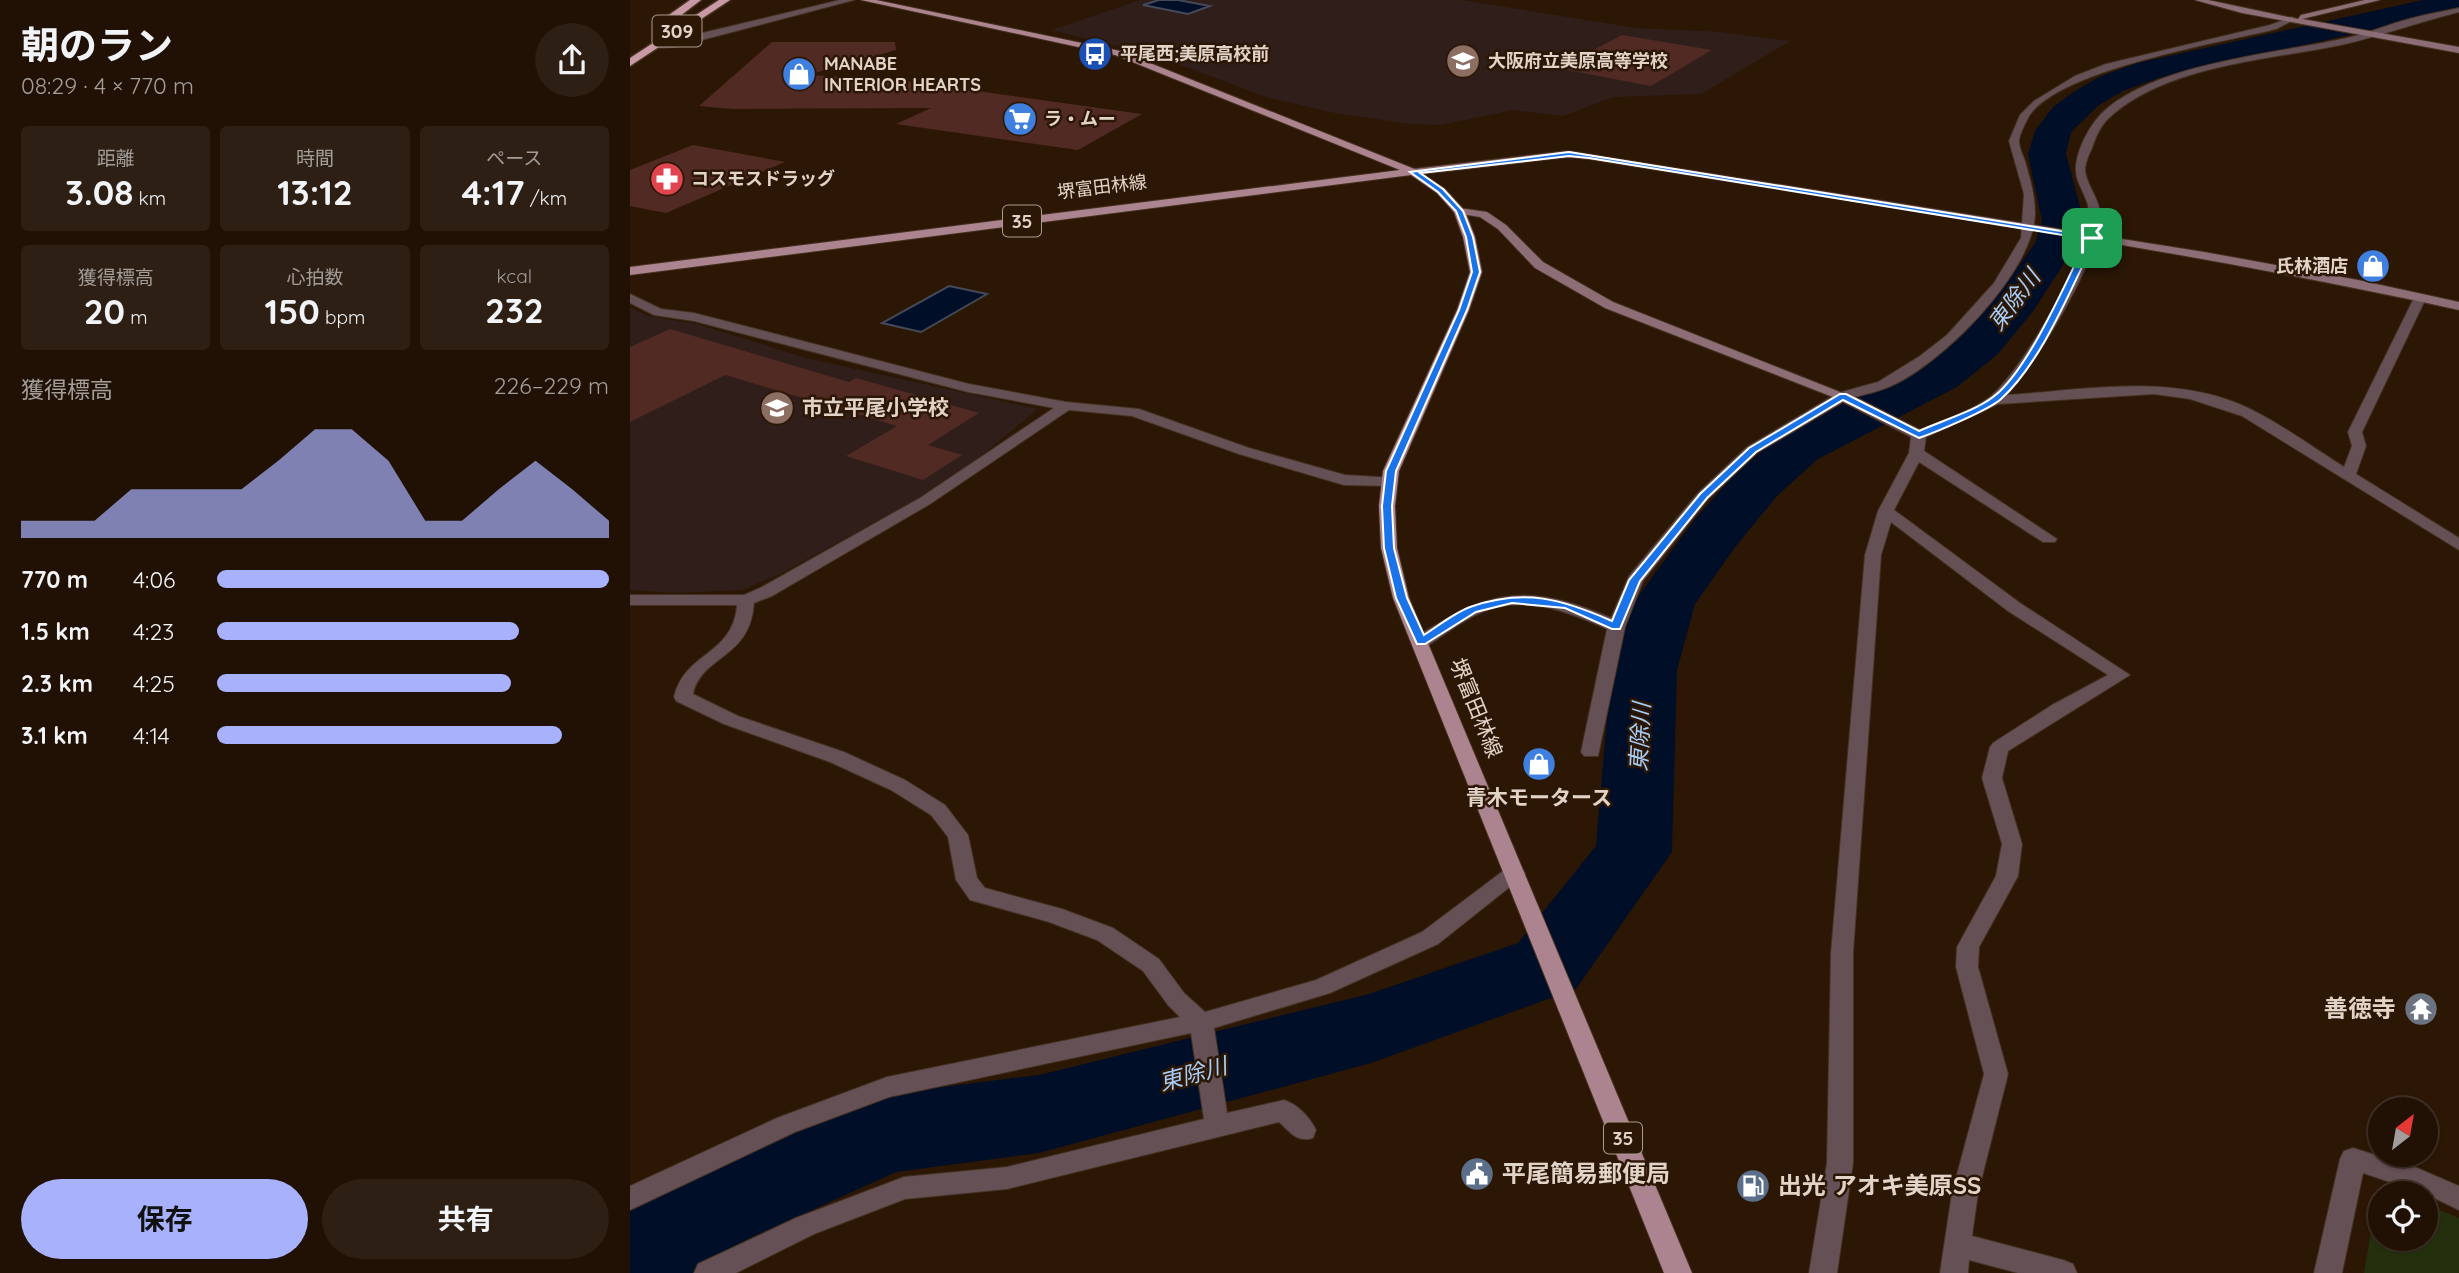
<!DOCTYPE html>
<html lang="ja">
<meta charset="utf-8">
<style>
:root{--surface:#211104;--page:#2d1f13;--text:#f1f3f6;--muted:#a29d9a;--line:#3e3126;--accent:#a7b1fc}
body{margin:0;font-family:Quicksand,"Noto Sans JP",sans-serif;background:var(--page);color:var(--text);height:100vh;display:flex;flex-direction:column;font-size:26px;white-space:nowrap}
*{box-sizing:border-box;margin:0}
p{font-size:23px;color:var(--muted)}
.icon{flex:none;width:38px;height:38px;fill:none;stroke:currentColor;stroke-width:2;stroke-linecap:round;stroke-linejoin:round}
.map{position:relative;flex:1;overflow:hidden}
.sheet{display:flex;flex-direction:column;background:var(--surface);width:630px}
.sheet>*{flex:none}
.needle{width:46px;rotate:31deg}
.fabs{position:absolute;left:1738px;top:1097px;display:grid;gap:14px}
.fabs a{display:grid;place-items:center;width:70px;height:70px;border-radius:50%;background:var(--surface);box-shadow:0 2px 5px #0004,0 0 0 2px var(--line);font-size:35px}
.pin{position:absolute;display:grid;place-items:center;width:60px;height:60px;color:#fff;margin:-30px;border-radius:14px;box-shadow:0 4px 10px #0006}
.round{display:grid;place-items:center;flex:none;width:74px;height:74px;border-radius:37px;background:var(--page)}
.head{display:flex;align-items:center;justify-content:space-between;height:119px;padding:0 21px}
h1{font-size:38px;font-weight:700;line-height:52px}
.figures{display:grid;grid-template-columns:repeat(3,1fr);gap:10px;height:119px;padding:7px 21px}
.figures div{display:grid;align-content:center;border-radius:7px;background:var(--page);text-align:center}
.figures b{font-size:35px;font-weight:700}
.figures small{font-size:19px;font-weight:400}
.figures p{font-size:19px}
.chart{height:196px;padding:14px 21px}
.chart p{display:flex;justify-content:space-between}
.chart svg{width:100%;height:126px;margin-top:7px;fill:var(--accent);opacity:.7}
.button{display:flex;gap:14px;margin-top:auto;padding:14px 21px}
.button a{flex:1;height:80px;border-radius:42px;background:var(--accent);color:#111;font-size:28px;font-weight:700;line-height:80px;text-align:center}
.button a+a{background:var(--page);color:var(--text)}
ul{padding:0 21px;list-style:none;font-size:23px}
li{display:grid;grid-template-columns:112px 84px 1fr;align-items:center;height:52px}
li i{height:18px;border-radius:9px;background:var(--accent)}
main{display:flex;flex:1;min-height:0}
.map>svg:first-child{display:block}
.education{fill:#301e1a}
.green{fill:#24300d}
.water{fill:#000e28;stroke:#444958;stroke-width:2}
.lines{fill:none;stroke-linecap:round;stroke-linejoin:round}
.river{fill:#000e28;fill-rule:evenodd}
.building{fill:#512a24}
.street-casing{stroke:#453120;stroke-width:2}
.secondary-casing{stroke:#453120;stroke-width:2}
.primary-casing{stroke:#453120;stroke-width:2}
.highway-casing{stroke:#453120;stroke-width:3}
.street{fill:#645055;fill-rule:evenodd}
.secondary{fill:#8d6e76;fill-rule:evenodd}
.primary{fill:#ac848f;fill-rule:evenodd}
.highway{fill:#c999a5;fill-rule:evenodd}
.route{fill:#1a73e8;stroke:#fff;stroke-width:2;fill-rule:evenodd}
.labels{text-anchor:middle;stroke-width:5;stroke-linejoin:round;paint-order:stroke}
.far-poi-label{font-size:18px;font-weight:bold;fill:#e2d3c8;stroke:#2c1705;text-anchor:start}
.far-street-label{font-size:18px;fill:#e2d3c8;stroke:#2c1705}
.shield{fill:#2c1705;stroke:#ab9b8e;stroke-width:2}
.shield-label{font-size:19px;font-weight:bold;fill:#e2d3c8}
.poi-label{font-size:21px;font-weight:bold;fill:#e2d3c8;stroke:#2c1705;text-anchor:start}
.street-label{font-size:21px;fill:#e2d3c8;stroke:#2c1705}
.water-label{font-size:23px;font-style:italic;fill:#a7ccf7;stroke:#2c1705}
.near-poi-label{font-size:24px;font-weight:bold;fill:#e2d3c8;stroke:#2c1705;text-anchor:start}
</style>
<main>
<section class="sheet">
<div class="head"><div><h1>朝のラン</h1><p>08:29 · 4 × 770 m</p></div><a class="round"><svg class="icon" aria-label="share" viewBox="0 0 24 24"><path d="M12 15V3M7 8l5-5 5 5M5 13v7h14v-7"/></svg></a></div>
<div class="figures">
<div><p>距離</p><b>3.08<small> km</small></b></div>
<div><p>時間</p><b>13:12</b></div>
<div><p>ペース</p><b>4:17<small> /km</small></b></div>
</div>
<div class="figures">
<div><p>獲得標高</p><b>20<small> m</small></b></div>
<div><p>心拍数</p><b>150<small> bpm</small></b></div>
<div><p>kcal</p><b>232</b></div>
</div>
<div class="chart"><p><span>獲得標高</span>226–229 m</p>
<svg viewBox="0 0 160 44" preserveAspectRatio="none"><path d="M0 44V38L10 38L20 38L30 27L40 27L50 27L60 27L70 17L80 6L90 6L100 17L110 38L120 38L130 27L140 17L150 27L160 38V44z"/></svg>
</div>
<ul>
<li><b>770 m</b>4:06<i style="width:100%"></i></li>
<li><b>1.5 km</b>4:23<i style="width:77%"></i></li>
<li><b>2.3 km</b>4:25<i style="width:75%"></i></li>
<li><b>3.1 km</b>4:14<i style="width:88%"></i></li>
</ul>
<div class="button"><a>保存</a><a>共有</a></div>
</section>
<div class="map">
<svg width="1829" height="1273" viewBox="0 0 1829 1273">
<rect width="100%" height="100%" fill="#2c1705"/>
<path class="education" d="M510 0H832L1006 28 1091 32 1160 41 1071 94 983 97 933 116 883 110 811 125 781 124 705 113 636 97 530 57 422 30Z
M0 307 18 316 67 324 180 359 408 409 340 465 300 492 150 574 112 590 45 593 2 590H0Z"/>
<path class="green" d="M1796 1204 1829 1218V1273H1734L1745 1209 1750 1207V1239H1796Z"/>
<path class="water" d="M529 0H548L580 6 558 14 513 5Z
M319 286 357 294 291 332 252 323Z"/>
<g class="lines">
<path class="river" d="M1793 0H1829V10L1529 78 1493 91 1469 105 1441 132 1436 154 1454 221 1447 243 1404 310 1368 354 1327 387 1188 459 1147 496 1106 546 1065 604 1047 670 1042 852 946 989 741 1063 409 1153 266 1172 116 1240 64 1273H0V1206L48 1178 256 1094 409 1075 739 994 888 943 966 846 981 670 1003 604 1012 591 1064 520 1107 472 1150 435 1291 365 1334 334 1372 290 1405 243 1412 221 1398 154 1405 131 1423 107 1445 91 1469 77 1507 63Z"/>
</g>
<path class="building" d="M992 35 1082 50 1021 86 937 70 945 66 937 64Z
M142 42H265L266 50 178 75 261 79 512 114 448 150 266 124 301 108 102 109 69 106Z
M63 145 155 162 36 213 0 206V170Z
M40 329 219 382 226 378 349 413 298 445 332 455 293 480 216 456 267 426 95 375 0 422V347Z"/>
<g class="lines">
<g class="street-casing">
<path id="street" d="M210 0H224L45 47 26 48 22 45Z
M1829 8V12C1789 22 1751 36 1711 45 1638 60 1539 65 1481 116 1471 124 1466 136 1462 148 1459 154 1456 161 1455 168 1455 184 1469 197 1470 213 1473 254 1406 364 1377 395 1457 390 1547 372 1622 410 1654 426 1684 448 1714 467L1722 446 1718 432 1784 298 1786 295H1794L1796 298 1732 432 1736 446 1726 474 1829 538V550L1612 416 1560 399 1524 394 1368 404 1296 437 1294 451 1427 539 1425 542H1413L1289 462 1264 510 1390 603 1500 675 1378 751 1372 778 1392 844 1388 876 1349 947 1348 967 1378 1074 1348 1193 1342 1236 1433 1260 1443 1264 1447 1273H1388L1339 1260 1338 1273H1310L1322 1193 1354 1074 1326 967 1327 947 1366 876 1372 844 1352 778 1360 747 1363 743 1422 705 1478 675 1378 611 1261 522 1251 555 1223 953V1163L1207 1273H1179L1197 1163 1201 953 1235 555 1248 511 1279 453 1281 437 1213 402 1127 453 1078 499 1013 581 995 627 968 756H954L951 752 977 629C936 611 892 593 848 614 830 622 814 635 797 646L791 647 782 642C789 633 803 627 813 621 873 584 919 591 981 618L999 576 1068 493 1117 447 1208 393 1248 382 1290 356 1317 335 1364 283 1391 238 1394 194 1379 141 1390 115 1404 101 1445 76 1476 64 1640 25 1662 17 1666 19 1646 29C1590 43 1430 69 1399 116 1396 122 1389 135 1389 141 1389 147 1393 156 1395 161 1400 179 1405 195 1405 213 1405 271 1309 368 1256 388 1246 392 1235 394 1225 397L1290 430C1313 420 1341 412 1361 396 1393 369 1457 258 1459 216 1460 203 1452 192 1448 181 1440 161 1457 129 1471 114 1522 64 1643 54 1712 39 1733 35 1752 27 1772 21 1791 15 1810 12 1829 8Z
M0 294 31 309 64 313 339 384 436 402 509 409 619 448 715 475 765 478 768 481 760 486 714 485 609 454 502 416 439 410 300 504 142 596 124 603C120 660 72 654 63 694L108 716 214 752 275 780 315 805 338 835 347 878 355 888 432 909 483 928 529 959 554 993 575 1012 686 980 792 932 877 868 884 865 891 868 895 873 891 878 808 944 700 993 584 1028 597 1113 654 1100C667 1104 680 1117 686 1130L683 1138C667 1143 660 1132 649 1122L377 1189 275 1199 184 1234 106 1273H64L68 1264 166 1218 274 1177 377 1167 574 1119 561 1033 259 1097 165 1132 0 1210V1186L147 1118 257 1077 550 1017 538 1005 513 971 467 940 419 922 340 900 326 880 318 837 301 815 261 790 200 762 94 724 46 701 44 697C55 651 103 656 107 605H0V595H114L130 588 290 498 424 408 338 392 64 321 24 315 0 303Z
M1723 1148 1787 1168 1829 1186V1210L1796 1194 1733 1173 1712 1273H1684L1710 1159 1714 1151Z"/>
</g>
<g class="secondary-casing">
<path id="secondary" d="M1565 0H1578L1668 19 1671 15 1735 0H1750L1672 19 1829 47V53L1612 13Z
M938 151 1574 252 1728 280 1829 302V310C1542 247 1249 206 959 159L938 157 783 175 778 172 783 169Z
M829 208 857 212 876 225 913 262 983 302 1220 396 1213 400 1208 399 975 308 905 268 868 229 850 217 825 213 823 211Z"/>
</g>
<g class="primary-casing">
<path id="primary" d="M231 0H246L490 51 787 170 815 189 835 211 845 237 852 272 839 310 769 471 765 506 767 548 779 598 1062 1273H1034L763 598 751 548 749 506 753 471 827 310 840 272 833 237 824 212 807 193 781 175 0 275V267L770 170 485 55Z"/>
</g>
<g class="highway-casing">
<path id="highway" d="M60 0H71L37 26H29V22Z
M89 0H100L0 66V58Z"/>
</g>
<use href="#street" class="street"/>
<use href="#secondary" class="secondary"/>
<use href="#primary" class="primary"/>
<use href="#highway" class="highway"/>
</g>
<path class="route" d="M939 152 1462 236 1466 238C1441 288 1412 362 1371 399 1359 410 1306 432 1289 438L1213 400 1126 452 1077 498 1010 581 990 629H982L935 608 882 603 846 612 795 644H787L766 598 754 548 752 506 756 471 829 310 842 272 836 237 826 211 808 192 780 172ZM939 156 959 158 1457 239C1437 280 1398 371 1363 397 1345 411 1311 421 1289 431L1216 394H1210L1119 448 1070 494 999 580 982 621C932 599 895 588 840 607 824 613 808 626 794 635L777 598 764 548 762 506 766 471 837 310 850 272 843 237 833 211 813 189 790 173Z"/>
<defs>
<g id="bus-disc" transform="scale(1.75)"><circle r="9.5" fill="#1a4fb4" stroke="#2c1705"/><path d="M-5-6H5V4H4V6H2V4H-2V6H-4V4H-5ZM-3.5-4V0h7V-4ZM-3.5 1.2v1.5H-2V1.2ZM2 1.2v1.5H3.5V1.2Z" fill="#fff"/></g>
<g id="school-disc" transform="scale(1.75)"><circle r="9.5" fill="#8d6e63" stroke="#2c1705"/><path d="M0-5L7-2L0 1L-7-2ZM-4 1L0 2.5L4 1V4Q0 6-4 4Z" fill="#fff"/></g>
<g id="shop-disc" transform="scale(1.75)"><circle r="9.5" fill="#3f7fe0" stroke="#2c1705"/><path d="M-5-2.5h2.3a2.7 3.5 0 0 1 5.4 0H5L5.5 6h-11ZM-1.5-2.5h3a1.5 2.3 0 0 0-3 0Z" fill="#fff"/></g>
<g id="supermarket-disc" transform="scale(1.75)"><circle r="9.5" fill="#3f7fe0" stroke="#2c1705"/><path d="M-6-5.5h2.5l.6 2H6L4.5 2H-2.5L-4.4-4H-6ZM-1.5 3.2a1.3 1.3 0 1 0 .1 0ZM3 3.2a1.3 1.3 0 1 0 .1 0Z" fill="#fff"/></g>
<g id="pharmacy-disc" transform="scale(1.75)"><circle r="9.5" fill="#e0444e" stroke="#2c1705"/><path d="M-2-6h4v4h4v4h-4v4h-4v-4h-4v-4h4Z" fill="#fff"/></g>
<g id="temple-disc" transform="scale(1.75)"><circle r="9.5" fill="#6b7280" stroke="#2c1705"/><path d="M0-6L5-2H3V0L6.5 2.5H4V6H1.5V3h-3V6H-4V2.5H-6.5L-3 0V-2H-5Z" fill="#fff"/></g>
<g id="civic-disc" transform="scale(1.75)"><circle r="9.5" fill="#5c6f8a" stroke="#2c1705"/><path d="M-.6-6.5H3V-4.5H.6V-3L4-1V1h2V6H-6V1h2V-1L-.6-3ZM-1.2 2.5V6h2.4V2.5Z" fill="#fff"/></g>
<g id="fuel-disc" transform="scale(1.75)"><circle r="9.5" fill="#5c6f8a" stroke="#2c1705"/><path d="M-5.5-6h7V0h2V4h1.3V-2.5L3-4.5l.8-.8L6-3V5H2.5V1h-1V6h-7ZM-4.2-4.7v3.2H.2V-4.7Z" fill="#fff"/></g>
</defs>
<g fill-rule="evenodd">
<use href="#bus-disc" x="465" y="54"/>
<use href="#school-disc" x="833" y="61"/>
<use href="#shop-disc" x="169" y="74"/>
<use href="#supermarket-disc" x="390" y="119"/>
<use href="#pharmacy-disc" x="37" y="179"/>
<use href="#shop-disc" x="1743" y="266"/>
<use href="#school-disc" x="147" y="408"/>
<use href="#shop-disc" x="909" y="764"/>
<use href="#temple-disc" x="1791" y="1009"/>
<use href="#civic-disc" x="847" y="1174"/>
<use href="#fuel-disc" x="1123" y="1186"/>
</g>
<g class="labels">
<g class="far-poi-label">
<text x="490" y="60">平尾西;美原高校前</text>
<text x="858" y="67">大阪府立美原高等学校</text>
<text x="194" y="70">MANABE<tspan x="194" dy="21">INTERIOR HEARTS</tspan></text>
<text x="414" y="125">ラ・ムー</text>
<text x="61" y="185">コスモスドラッグ</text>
<text x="1718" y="272" text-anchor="end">氏林酒店</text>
</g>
<g class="far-street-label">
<text transform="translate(472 187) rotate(-7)" y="6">堺富田林線</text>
</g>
<g class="shield">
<rect x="22.5" y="15.5" width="49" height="31" rx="5"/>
<rect x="373" y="205.5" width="38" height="31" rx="5"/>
<rect x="974" y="1122.5" width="38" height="31" rx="5"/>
</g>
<g class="shield-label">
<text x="47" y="38">309</text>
<text x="392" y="228">35</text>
<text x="993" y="1145">35</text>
</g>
<g class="poi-label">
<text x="172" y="415">市立平尾小学校</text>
<text x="909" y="805" text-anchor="middle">青木モータース</text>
</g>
<g class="street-label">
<text transform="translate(846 708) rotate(68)" y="7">堺富田林線</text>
</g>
<g class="water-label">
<text transform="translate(1384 300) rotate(-53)" y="8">東除川</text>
<text transform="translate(1010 737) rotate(-87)" y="8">東除川</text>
<text transform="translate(563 1074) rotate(-15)" y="8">東除川</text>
</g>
<g class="near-poi-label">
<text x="1766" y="1017" text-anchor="end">善徳寺</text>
<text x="872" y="1182">平尾簡易郵便局</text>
<text x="1148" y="1194">出光 アオキ美原SS</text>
</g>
</g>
</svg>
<div class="fabs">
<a><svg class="needle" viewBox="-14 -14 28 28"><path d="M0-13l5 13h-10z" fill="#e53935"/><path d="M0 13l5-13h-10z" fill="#a29d9a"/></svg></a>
<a><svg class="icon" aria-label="locate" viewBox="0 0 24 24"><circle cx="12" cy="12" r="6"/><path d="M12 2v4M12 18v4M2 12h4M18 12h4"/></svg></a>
</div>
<div class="pin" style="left:1462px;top:238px;background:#1e9e55"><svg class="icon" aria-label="arrive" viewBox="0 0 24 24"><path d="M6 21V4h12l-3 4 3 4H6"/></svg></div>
</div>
</main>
